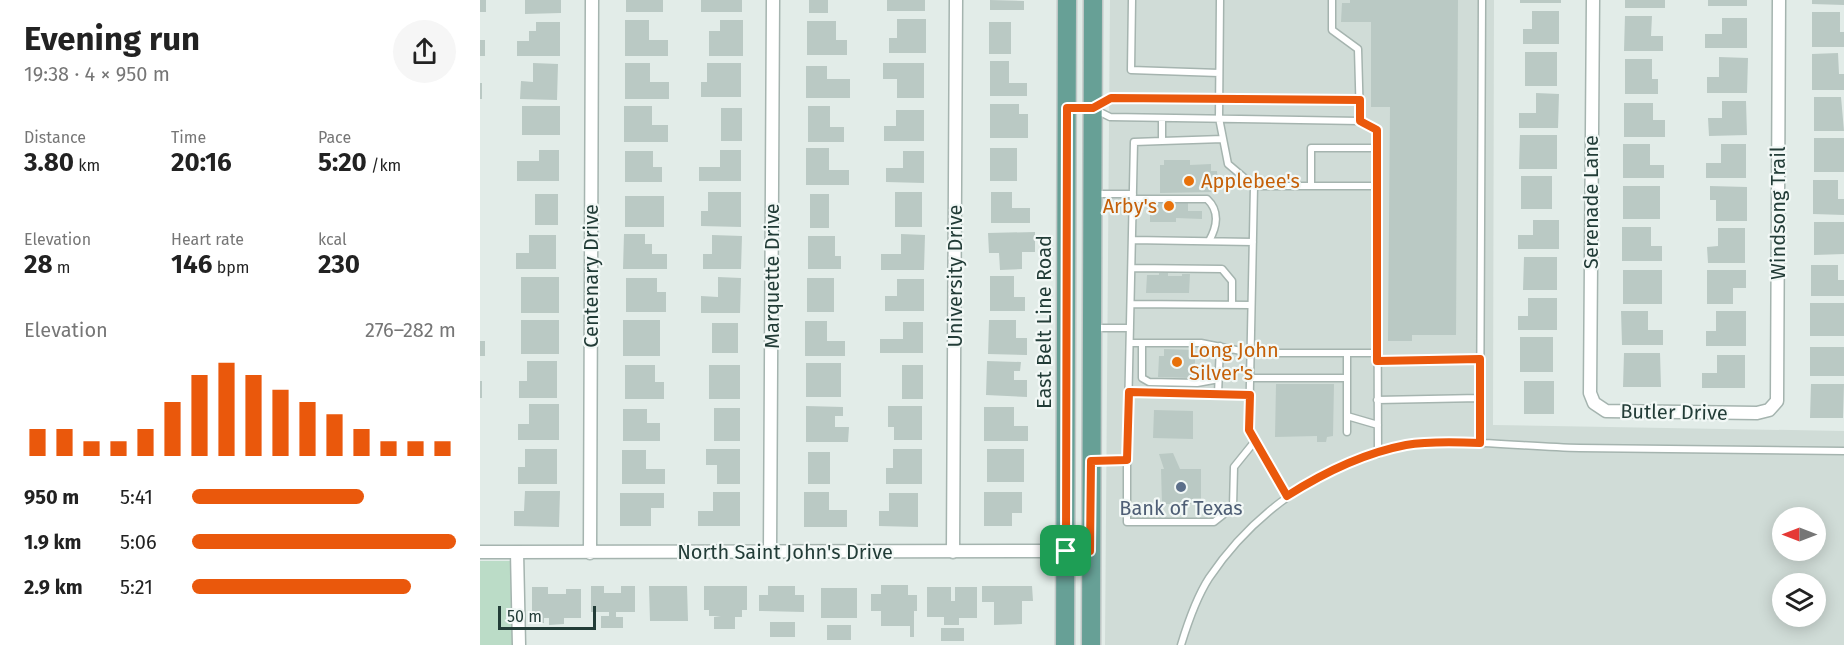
<!DOCTYPE html>
<meta charset="utf-8">
<style>
:root{--surface:#fff;--page:#f6f6f6;--text:#222;--muted:#767676;--accent:#ea580c}
body{margin:0;font-family:"Fira Sans",sans-serif;background:var(--page);color:var(--text);height:100vh;display:flex;flex-direction:column;font-size:22px;white-space:nowrap}
*{box-sizing:border-box;margin:0}
p{font-size:20px;color:var(--muted)}
.icon{flex:none;width:33px;height:33px;fill:none;stroke:currentColor;stroke-width:2;stroke-linecap:round;stroke-linejoin:round}
.map{position:relative;flex:1;overflow:hidden}
.side{display:flex;flex-direction:column;background:var(--surface);width:480px}
.side>*{flex:none}
.needle{width:39px;rotate:270deg}
.buttons{position:absolute;left:1292px;top:507px;display:grid;gap:12px}
.buttons a{display:grid;place-items:center;width:54px;height:54px;border-radius:50%;background:var(--surface);box-shadow:0 3px 15px #0003;font-size:30px}
.scale{position:absolute;left:18px;bottom:15px;width:98px;box-sizing:border-box;padding-left:6px;border:3px solid #223c37;border-top:0;font-size:16px;line-height:21px;white-space:nowrap;color:#223c37;-webkit-text-stroke:4px #f2f8f6;paint-order:stroke}
.pin{position:absolute;display:grid;place-items:center;width:51px;height:51px;color:#fff;margin:-26px;border-radius:12px;box-shadow:0 3px 9px #0006}
.round{display:grid;place-items:center;flex:none;width:63px;height:63px;border-radius:32px;background:var(--page)}
.summary{display:flex;align-items:center;justify-content:space-between;height:102px;padding:0 24px}
h1{font-size:33px;font-weight:700;line-height:45px}
.figures{display:grid;grid-template-columns:repeat(3,1fr);gap:9px;height:102px;padding:6px 24px}
.figures div{display:grid;align-content:center}
.figures b{font-size:26px;font-weight:700}
.figures small{font-size:16px;font-weight:400}
.figures p{font-size:16px}
.chart{height:168px;padding:12px 24px}
.chart p{display:flex;justify-content:space-between}
.chart svg{width:100%;height:108px;margin-top:6px;stroke:var(--accent);stroke-width:6}
ul{padding:0 24px;list-style:none;font-size:20px}
li{display:grid;grid-template-columns:96px 72px 1fr;align-items:center;height:45px}
li i{height:15px;border-radius:8px;background:var(--accent)}
main{display:flex;flex:1;min-height:0}
.map>svg:first-child{display:block}
.built{fill:#d0dcd7;fill-rule:evenodd}
.green{fill:#bbdcc7}
.building{fill:#bac9c4}
.lines{fill:none;stroke-linecap:round;stroke-linejoin:round}
.lane-casing{stroke:#a5b4af;stroke-width:9}
.street-casing{stroke:#a5b4af;stroke-width:15}
.primary-casing{stroke:#c1c8c7;stroke-width:21}
.lane{stroke:#fff;stroke-width:6}
.street{stroke:#fff;stroke-width:12}
.primary{stroke:#67a096;stroke-width:18}
.route-casing{stroke:#fff;stroke-width:12}
.route{stroke:#ea580c;stroke-width:8}
.food-dot{fill:#e8710a;stroke:#f2f8f6;stroke-width:2}
.service-dot{fill:#5c6f8a;stroke:#f2f8f6;stroke-width:2}
.labels{text-anchor:middle;stroke-width:4.5;stroke-linejoin:round;paint-order:stroke}
.food-label{font-size:20px;fill:#c56008;stroke:#f2f8f6;text-anchor:start}
.street-label{font-size:20px;fill:#223c37;stroke:#f2f8f6}
.service-label{font-size:20px;fill:#4e5e75;stroke:#f2f8f6}
</style>
<main>
<section class="side">
<div class="summary"><div><h1>Evening run</h1><p>19:38 · 4 × 950 m</p></div><a class="round"><svg class="icon" aria-label="share" viewBox="0 0 24 24"><path d="M12 15V3M7 8l5-5 5 5M5 13v7h14v-7"/></svg></a></div>
<div class="figures">
<div><p>Distance</p><b>3.80<small> km</small></b></div>
<div><p>Time</p><b>20:16</b></div>
<div><p>Pace</p><b>5:20<small> /km</small></b></div>
</div>
<div class="figures">
<div><p>Elevation</p><b>28<small> m</small></b></div>
<div><p>Heart rate</p><b>146<small> bpm</small></b></div>
<div><p>kcal</p><b>230</b></div>
</div>
<div class="chart"><p><span>Elevation</span>276–282 m</p>
<svg viewBox="0 0 160 44" preserveAspectRatio="none"><path d="M5 44V33M15 44V33M25 44V38M35 44V38M45 44V33M55 44V22M65 44V11M75 44V6M85 44V11M95 44V17M105 44V22M115 44V27M125 44V33M135 44V38M145 44V38M155 44V38"/></svg>
</div>
<ul>
<li><b>950 m</b>5:41<i style="width:65%"></i></li>
<li><b>1.9 km</b>5:06<i style="width:100%"></i></li>
<li><b>2.9 km</b>5:21<i style="width:83%"></i></li>
</ul>
</section>
<div class="map">
<svg width="1364" height="645" viewBox="0 0 1364 645">
<rect width="100%" height="100%" fill="#e2ece8"/>
<path class="built" d="M630 0H1014L1013 425 1364 431V645H625ZM1302 518H1335V550H1302ZM1302 584H1335V616H1302Z"/>
<path class="green" d="M0 561H36V645H0Z"/>
<path class="building" d="M0 0H6V12H0Z
M45 0H81V13L45 14Z
M146 0H183V12H146Z
M221 0H262V12H221Z
M329 0H348V13H329Z
M407 0H445V11H407Z
M510 0 544 1V10H510Z
M870 0H978L976 335H932V341H908L910 107H891V22H861L862 3H870Z
M1040 0H1081V3H1040Z
M1145 0H1185V8H1145Z
M1228 0H1267V6H1228Z
M1332 0H1364V5L1332 4Z
M1052 11H1079V44H1043V29H1052Z
M1332 12H1360V32H1364V47H1332Z
M1145 16H1172L1171 36H1183V51H1144Z
M1242 18H1267V48H1225V34H1242Z
M417 19H446V53H409V38H417Z
M145 20H169V40H188V56H145Z
M240 20H263V56H229V31H240Z
M327 21H356V40H367V55H327Z
M56 22H80V56H37V41H49V31H56Z
M509 22H531V54H509Z
M0 40H5V56H0Z
M1045 52H1077V86H1045Z
M1358 53 1359 74H1364V90H1332V54Z
M1239 57 1268 58 1267 93H1227V77H1239Z
M1145 59H1172V79H1178V94H1145Z
M510 61H529V83H547V96H510Z
M53 63 78 64 77 100 40 99 41 81 53 82Z
M145 63H170V82H189V99H145Z
M227 63H261V97H221V82H227Z
M403 63H444V98H417V79H403Z
M326 66H347V79H370V98H326Z
M0 83H2V99H0Z
M1056 93 1079 94 1078 128H1039V113H1056Z
M1334 97H1361L1364 131H1334Z
M1242 101H1266L1267 135 1229 136 1228 118H1242Z
M1144 103H1173V120H1185V137H1144Z
M510 104H539V114H548V138H510Z
M42 106H80V135H42Z
M144 106H172V125H188V142H144Z
M328 106H350V127H364V142H328Z
M241 108H262V141H241Z
M416 110H444V141H404V126H416Z
M1040 135H1077V169H1039Z
M1334 138H1364V172H1334Z
M1143 144H1170V165H1184V178H1143Z
M1241 144H1266V178H1226V163H1241Z
M326 148H349V170H369V185H326Z
M510 148H537V181H510Z
M59 150H79V181H37V161H59Z
M240 150H261V181H219V167H240Z
M145 151H173V167H182V182H145Z
M423 151H444V183L406 182V168H423Z
M684 160H710V165L731 164V171H737L738 190H731V192L680 193V165H684Z
M1041 176H1072V209H1041Z
M1333 180H1358V199H1364V215L1333 214Z
M1143 186H1180V219H1143Z
M1230 186 1267 187V221H1236V200H1230Z
M228 192H261V227L221 226V211H228Z
M415 192H442V227H415Z
M511 192H532V208H550V223H511Z
M55 194H78V225H55Z
M330 194H349V228H330Z
M145 196H184V227H145Z
M670 200 708 201V211H722V219L696 218V222H670Z
M1053 220H1079V249H1038V235H1053Z
M1334 222H1364V254L1334 255Z
M1142 227H1171V246H1182V261H1142Z
M1238 228H1265V263H1228L1227 247 1238 246Z
M555 232V252H542V269L520 270 519 253H509L508 233Z
M144 234H165V244H172V254H187V269H143Z
M421 234 445 235 444 270H401V254H421Z
M49 235H76V269H36V253H49Z
M232 235 262 236 261 269H223V254H232Z
M328 236H355V256H361V269H328Z
M1044 257H1077V290H1043Z
M1331 265H1358V280H1364V296H1331Z
M1143 270H1182V304H1143Z
M1227 270H1266V288H1253V304H1227Z
M679 273H688V276H702V274H710L709 293H666L667 275H679Z
M510 276H534V297H545V311H510Z
M41 277H79V313H41Z
M238 277 261 278 260 313H221V296L238 297Z
M146 278H177V292H186V312H146Z
M327 278H354V312H327Z
M417 279H444V311H405V296H417Z
M1048 298H1077V330H1038V316H1048Z
M1330 303H1364V336H1330Z
M1141 311H1168V330H1183V345H1142Z
M1236 311H1266V346H1226V331H1236Z
M41 320H79V354H41Z
M143 320H180V356H143Z
M509 320H536V338H547V355L508 354Z
M325 321H347V341H365V356H325Z
M423 322H443V353H400V339H423Z
M232 323H258V353H232Z
M1040 337H1073V372H1040Z
M0 341H5V356H0Z
M1330 347H1364V376H1330Z
M684 349 715 350V367H711V378L678 377 679 356H684Z
M1144 353H1180L1181 387H1143Z
M1237 355H1265V388H1222V373H1237Z
M47 361H77V398H39V381H47Z
M507 361 541 362 540 371H534V380H547V397L506 395Z
M326 363H361V397H326Z
M145 365H175V382H184V399H145Z
M229 365H260V399H229Z
M422 365H443V399H422Z
M0 381H2V398H0Z
M1044 381H1074V414H1044Z
M796 384H854L853 436 847 437 846 442H837V436L795 437Z
M1331 384H1364L1363 418H1330Z
M49 404H79V440H38V424H49Z
M326 406 363 407V416H355V427H369L368 442H326Z
M408 406H442V440H414V427H408Z
M504 407H534V426H548V441H504Z
M234 408H260V441H234Z
M143 409H167V423H180V441H143Z
M674 410 713 411V439L673 438Z
M45 449H77V484H38V467H45Z
M226 449H260V484H237V465H226Z
M413 449H442V484H406V468H413Z
M507 449H544V482H507Z
M142 450H166V469H185V484H142Z
M328 452H350V484H328Z
M693 453 700 469H721V504H682L681 469H684L679 454Z
M45 491H80L79 527 34 526V511H44Z
M233 492H260V526H218V511H233Z
M324 492H349V510H367V527H324Z
M504 492H542V513H532V526H504Z
M140 493H184V508H171V526H140Z
M409 493H438V527L399 526V511H409Z
M401 585H428V595H437V611H434V637H430V626H401V611H391V594H401Z
M111 586H124V593H141V586H155V612H136V617H143V628H121V616H129V612H111Z
M169 586H207L208 621H170Z
M224 586H267V610H262V617H255V629H234V617L241 616H229V610H224Z
M288 586H315V595H324V612L279 611V595H288Z
M502 586H552L553 601H542V624L514 625V602H502Z
M52 587H68V594H86V589H101V618H84V624L69 625V618H64V623H52Z
M447 587H471V601H475V587H497V618H479V625H464V617H447Z
M341 588H377V618H341Z
M290 622H315V637H290Z
M347 625H371V640H347Z
M461 628H484V641H461Z"/>
<g class="lines">
<g class="lane-casing">
<path id="lane" d="M652 0 651 70 739 73
M740 0 739 118 748 164 774 186 769 430 808 496
M852 0V30L878 49 880 121 897 130 898 454
M616 106 631 98 880 100
M616 110 630 117 880 121
M682 141 743 139
M774 186H897
M831 186V148H897
M615 194H653
M653 199H727C740 211 737 227 729 241
M652 240 773 242
M652 268 742 269 752 281V305
M651 304 771 305
M615 328H650
M650 343H721L771 353H897
M662 343V378L669 382 717 383 739 379
M897 361 1000 359
M770 378H867
M649 392 770 395
M738 394 740 346
M897 400 1000 398
M867 416 898 425
M867 432V353
M1000 443 1002 0
M647 460 654 142 682 141V118
M614 461 647 460V522H734L753 507 754 467 775 441
M701 645C708 622 716 598 729 578 768 520 826 475 893 455 904 452 916 446 928 445 985 438 1043 447 1100 448 1188 449 1276 450 1364 451"/>
</g>
<g class="street-casing">
<path id="street" d="M1113 0 1110 393 1114 403 1126 411 1277 413 1289 410 1297 401 1299 0
M290 551 293 0
M0 552 610 551
M37 552 39 645
M473 552 476 0
M110 553 112 0"/>
</g>
<g class="primary-casing">
<path id="primary" d="M585 645 587 0
M611 645 613 0"/>
</g>
<use href="#lane" class="lane"/>
<use href="#street" class="street"/>
<use href="#primary" class="primary"/>
</g>
<g class="lines">
<g class="route-casing">
<path id="route" d="M631 98 880 100V121L897 130V361L1000 359V443C976 442 949 441 926 445 884 453 843 473 807 496L769 430 770 395 649 392 647 460 611 461 610 551H586L587 108H613Z"/>
</g>
<use href="#route" class="route"/>
</g>
<g class="food-dot">
<circle cx="709" cy="181" r="6"/>
<circle cx="689" cy="206" r="6"/>
<circle cx="697" cy="362" r="6"/>
</g>
<circle class="service-dot" cx="701" cy="487" r="6"/>
<g class="labels">
<g class="food-label">
<text x="721" y="188">Applebee's</text>
<text x="677" y="213" text-anchor="end">Arby's</text>
<text x="709" y="357">Long John<tspan x="709" dy="23">Silver's</tspan></text>
</g>
<g class="street-label">
<text transform="translate(1111 202) rotate(-90)" y="7">Serenade Lane</text>
<text transform="translate(1298 213) rotate(-90)" y="7">Windsong Trail</text>
<text transform="translate(111 276) rotate(-90)" y="7">Centenary Drive</text>
<text transform="translate(292 276) rotate(-90)" y="7">Marquette Drive</text>
<text transform="translate(475 276) rotate(-90)" y="7">University Drive</text>
<text transform="translate(564 322) rotate(-90)" y="7">East Belt Line Road</text>
<text transform="translate(1194 412) rotate(1)" y="7">Butler Drive</text>
<text x="305" y="559">North Saint John's Drive</text>
</g>
<g class="service-label">
<text x="701" y="515">Bank of Texas</text>
</g>
</g>
</svg>
<div class="buttons">
<a><svg class="needle" viewBox="-14 -14 28 28"><path d="M0-13l5 13h-10z" fill="#e53935"/><path d="M0 13l5-13h-10z" fill="#767676"/></svg></a>
<a><svg class="icon" aria-label="layers" viewBox="0 0 24 24"><path d="M12 4l9 5-9 5-9-5zM3 14l9 5 9-5"/></svg></a>
</div>
<div class="scale">50 m</div>
<div class="pin" style="left:586px;top:551px;background:#1e9e55"><svg class="icon" aria-label="arrive" viewBox="0 0 24 24"><path d="M6 21V4h12l-3 4 3 4H6"/></svg></div>
</div>
</main>
